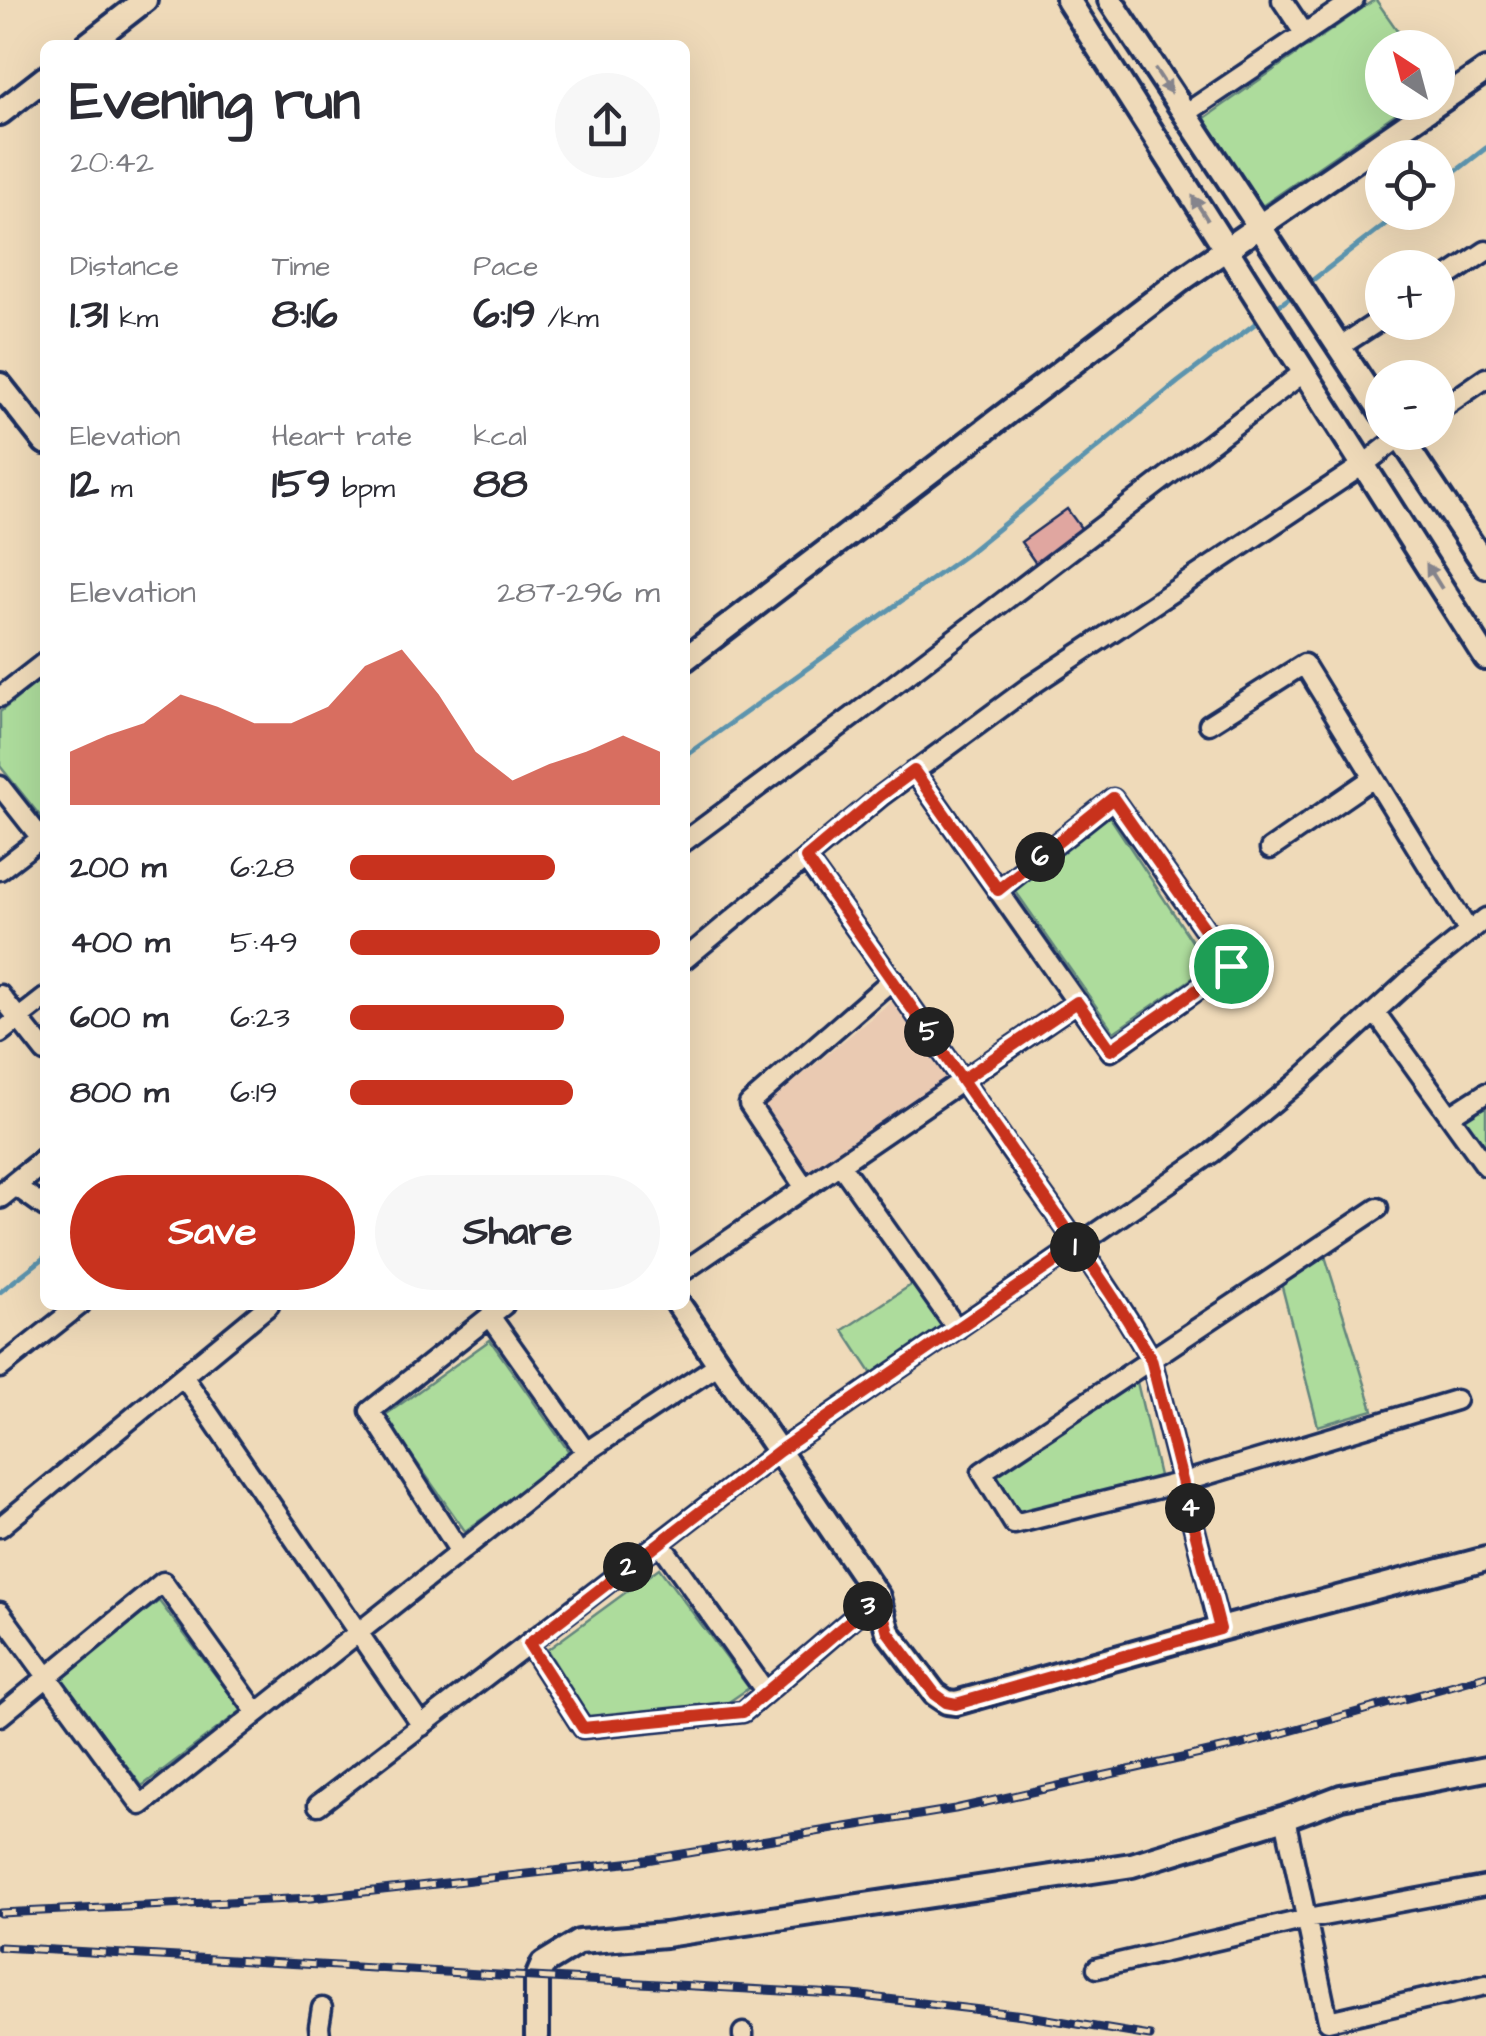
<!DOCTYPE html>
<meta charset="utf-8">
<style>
:root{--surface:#fff;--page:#f7f7f7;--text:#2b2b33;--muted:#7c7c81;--accent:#c8321e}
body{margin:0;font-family:"Architects Daughter",sans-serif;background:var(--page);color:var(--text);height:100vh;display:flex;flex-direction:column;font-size:38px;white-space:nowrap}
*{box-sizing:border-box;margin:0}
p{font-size:32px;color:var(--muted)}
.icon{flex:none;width:55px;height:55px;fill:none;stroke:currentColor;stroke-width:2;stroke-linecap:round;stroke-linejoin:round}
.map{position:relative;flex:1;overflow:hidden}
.side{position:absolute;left:40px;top:40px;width:650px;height:1270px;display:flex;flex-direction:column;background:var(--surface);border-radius:15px;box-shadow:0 10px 40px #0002}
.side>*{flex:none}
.needle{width:65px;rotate:324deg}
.tools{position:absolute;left:1365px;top:30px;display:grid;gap:20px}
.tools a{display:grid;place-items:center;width:90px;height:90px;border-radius:50%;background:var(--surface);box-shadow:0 10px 40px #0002;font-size:50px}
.pin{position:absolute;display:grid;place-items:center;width:85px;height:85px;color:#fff;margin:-42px;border:5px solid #fff;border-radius:50%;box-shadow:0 2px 10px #0007}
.km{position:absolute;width:50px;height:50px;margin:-25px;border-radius:50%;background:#222;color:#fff;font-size:28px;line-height:50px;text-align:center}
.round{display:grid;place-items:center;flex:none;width:105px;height:105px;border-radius:52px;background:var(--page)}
.headline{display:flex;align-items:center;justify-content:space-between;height:170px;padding:0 30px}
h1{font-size:55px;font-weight:700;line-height:75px}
.figures{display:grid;grid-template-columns:repeat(3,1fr);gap:15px;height:170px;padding:10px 30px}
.figures div{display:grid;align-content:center}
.figures b{font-size:42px;font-weight:700}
.figures small{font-size:28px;font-weight:400}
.figures p{font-size:28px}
.chart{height:280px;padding:20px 30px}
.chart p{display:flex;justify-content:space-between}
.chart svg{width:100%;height:180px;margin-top:10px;fill:var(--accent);opacity:.7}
.cta{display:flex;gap:20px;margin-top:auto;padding:20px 30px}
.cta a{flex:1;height:115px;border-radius:60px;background:var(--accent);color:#fff;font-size:40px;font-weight:700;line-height:115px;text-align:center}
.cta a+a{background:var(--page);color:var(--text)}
ul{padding:0 30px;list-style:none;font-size:32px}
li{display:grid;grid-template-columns:160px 120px 1fr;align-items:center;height:75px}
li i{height:25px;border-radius:12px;background:var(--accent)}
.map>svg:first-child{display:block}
.built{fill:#eacab2}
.green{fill:#addc9c;stroke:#64867d;stroke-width:2.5}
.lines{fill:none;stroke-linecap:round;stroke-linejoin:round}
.stream{stroke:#5c94ae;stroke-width:5}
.building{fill:#e0a6a0;stroke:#1b2f5e;stroke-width:2.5}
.minor-casing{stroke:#1b2f5e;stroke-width:25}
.tertiary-casing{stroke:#1b2f5e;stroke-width:30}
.minor{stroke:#efdab9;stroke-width:18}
.tertiary{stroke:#efdab9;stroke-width:22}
.rail-casing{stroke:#1b2f5e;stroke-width:9}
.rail{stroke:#efdab9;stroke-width:5;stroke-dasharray:15;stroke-linecap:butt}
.oneway{fill:#85848c}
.route-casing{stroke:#fff;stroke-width:20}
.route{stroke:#c8321e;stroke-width:12}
</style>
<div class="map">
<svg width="1486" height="2036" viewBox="0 0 1486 2036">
<rect width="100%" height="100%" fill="#efdab9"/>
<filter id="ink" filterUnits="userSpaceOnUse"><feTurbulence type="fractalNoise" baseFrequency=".01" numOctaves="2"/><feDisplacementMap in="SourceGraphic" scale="20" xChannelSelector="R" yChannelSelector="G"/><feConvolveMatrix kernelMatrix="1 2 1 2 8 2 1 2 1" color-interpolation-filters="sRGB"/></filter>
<g filter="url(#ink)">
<path class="built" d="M892 1001 945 1078 807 1173 761 1109Z"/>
<path class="green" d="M1374 0H1376L1409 47 1382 48V102L1411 103 1262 206 1202 120Z
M45 676V822L0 766V712Z
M1108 814 1209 967 1114 1032 1014 889Z
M1486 1104V1151L1463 1118Z
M1325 1256 1373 1410 1318 1426 1281 1283Z
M914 1283 943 1327 872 1374 843 1330Z
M490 1340 572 1456 465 1531 384 1416Z
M1137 1382 1159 1476 1017 1517 993 1476Z
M659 1568 749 1688 723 1706 589 1717 547 1650Z
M159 1601 242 1710 142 1786 59 1677Z"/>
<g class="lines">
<path class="stream" d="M1438 185 1486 148
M1305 286 1401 212
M1273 310 1296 293
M685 756 967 554 1178 382 1264 317
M0 1292 45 1257"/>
</g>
<path class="building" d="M1067 509 1086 535 1039 568 1021 542Z"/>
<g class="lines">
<g class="minor-casing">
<path id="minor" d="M1282 0 1304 33
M1185 114 1354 0
M1438 283 1486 251
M1339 347 1382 319
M1438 411 1486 378
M0 697 45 662
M1209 724 1304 664 1469 932
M914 771 1111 1051 1231 966 1113 799 998 890
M0 786 41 838
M685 841 852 717 1304 372
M1270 849 1373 778
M806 859C876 955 943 1053 1011 1151 1059 1219 1110 1286 1151 1359L1220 1629
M0 870 45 835
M685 959 881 796 1029 687 1363 465 1406 432
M0 995 45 1052
M1375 1012 1486 1166
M0 1033 45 998
M1450 1116 1486 1093
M840 1164 957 1329
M14 1185 45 1207
M805 1188 749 1104 893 979
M1378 1208 982 1472 1014 1524 1183 1482 1456 1400
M685 1270 1077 1002
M490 1316 586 1452
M0 1368 80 1305
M183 1376 422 1726
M0 1527 269 1305
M660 1543 766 1692
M460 1552 370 1411 504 1305
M0 1612 141 1805 586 1452 719 1364
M529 1644 583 1728 743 1712 878 1597
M0 1716 163 1582 257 1713
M318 1805 779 1451 1212 1153 1298 1082 1415 975 1486 918
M1285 1818 1328 2021 1486 1985
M1097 1968 1307 1919 1486 1886
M743 2033V2036
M320 2036 319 2026 322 2008"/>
</g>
<g class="tertiary-casing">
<path id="tertiary" d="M1068 0 1486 658
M1110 0 1382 412
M87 45 145 0
M0 113 45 78
M0 385 45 442
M1397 432 1486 566
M685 659 1184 278 1486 70
M0 1196 45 1160
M679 1305 878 1597 888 1632 935 1694 947 1702 956 1703 1220 1629 1486 1559
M537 2036V1978L543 1964 579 1942 665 1935 1132 1865 1285 1818 1341 1797 1486 1769"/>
</g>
<use href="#minor" class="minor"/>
<use href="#tertiary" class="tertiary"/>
<g class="rail-casing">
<path id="rail" d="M0 1913 311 1898 634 1862 955 1809 1240 1745 1486 1676
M0 1947 853 1995 1023 2015 1150 2036"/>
</g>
<use href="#rail" class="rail"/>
</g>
<defs><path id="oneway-solid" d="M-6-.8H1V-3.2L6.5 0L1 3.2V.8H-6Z" transform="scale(2.5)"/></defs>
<g class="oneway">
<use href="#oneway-solid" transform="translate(1163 81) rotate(57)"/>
<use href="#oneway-solid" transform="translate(1200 208) rotate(-122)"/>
<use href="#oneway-solid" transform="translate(1434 576) rotate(-122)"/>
</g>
</g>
<g class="lines" filter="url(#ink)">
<g class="route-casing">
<path id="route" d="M1231 966 1111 1050 1077 1002 962 1080 1078 1246 779 1451 529 1644 583 1728 743 1712 878 1597 888 1632 935 1694 946 1702 956 1704 1220 1629 1151 1359C1108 1284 1056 1215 1007 1144 940 1049 874 953 806 858L880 796 914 771 998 890 1113 798 1231 966"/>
</g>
<use href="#route" class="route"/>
</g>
</svg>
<div class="tools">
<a><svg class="needle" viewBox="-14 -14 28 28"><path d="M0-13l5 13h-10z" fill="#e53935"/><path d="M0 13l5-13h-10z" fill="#7c7c81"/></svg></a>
<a><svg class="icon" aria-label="locate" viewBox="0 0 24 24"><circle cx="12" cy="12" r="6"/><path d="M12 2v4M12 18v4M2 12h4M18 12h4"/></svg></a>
<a>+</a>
<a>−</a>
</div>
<div class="pin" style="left:1231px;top:966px;background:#1e9e55"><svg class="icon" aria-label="arrive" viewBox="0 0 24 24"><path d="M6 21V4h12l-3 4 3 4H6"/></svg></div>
<b class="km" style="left:1075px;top:1247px">1</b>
<b class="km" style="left:628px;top:1567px">2</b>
<b class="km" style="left:868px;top:1606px">3</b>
<b class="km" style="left:1190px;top:1508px">4</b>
<b class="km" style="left:929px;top:1032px">5</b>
<b class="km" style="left:1040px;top:857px">6</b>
<section class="side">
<div class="headline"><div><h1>Evening run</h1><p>20:42</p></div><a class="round"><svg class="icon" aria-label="share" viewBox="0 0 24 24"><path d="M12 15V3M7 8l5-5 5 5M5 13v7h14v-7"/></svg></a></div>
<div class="figures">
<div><p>Distance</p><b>1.31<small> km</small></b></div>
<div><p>Time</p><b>8:16</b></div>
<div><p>Pace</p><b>6:19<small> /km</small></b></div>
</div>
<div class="figures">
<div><p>Elevation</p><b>12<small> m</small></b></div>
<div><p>Heart rate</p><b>159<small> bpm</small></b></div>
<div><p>kcal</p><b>88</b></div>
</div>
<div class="chart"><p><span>Elevation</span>287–296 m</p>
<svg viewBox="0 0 160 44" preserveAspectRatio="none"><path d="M0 44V31L10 27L20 24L30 17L40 20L50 24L60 24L70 20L80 10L90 6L100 17L110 31L120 38L130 34L140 31L150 27L160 31V44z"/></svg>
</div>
<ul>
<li><b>200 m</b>6:28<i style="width:66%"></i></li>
<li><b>400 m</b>5:49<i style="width:100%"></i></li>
<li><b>600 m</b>6:23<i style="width:69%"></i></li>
<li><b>800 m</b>6:19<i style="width:72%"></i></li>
</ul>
<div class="cta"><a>Save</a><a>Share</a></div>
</section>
</div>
